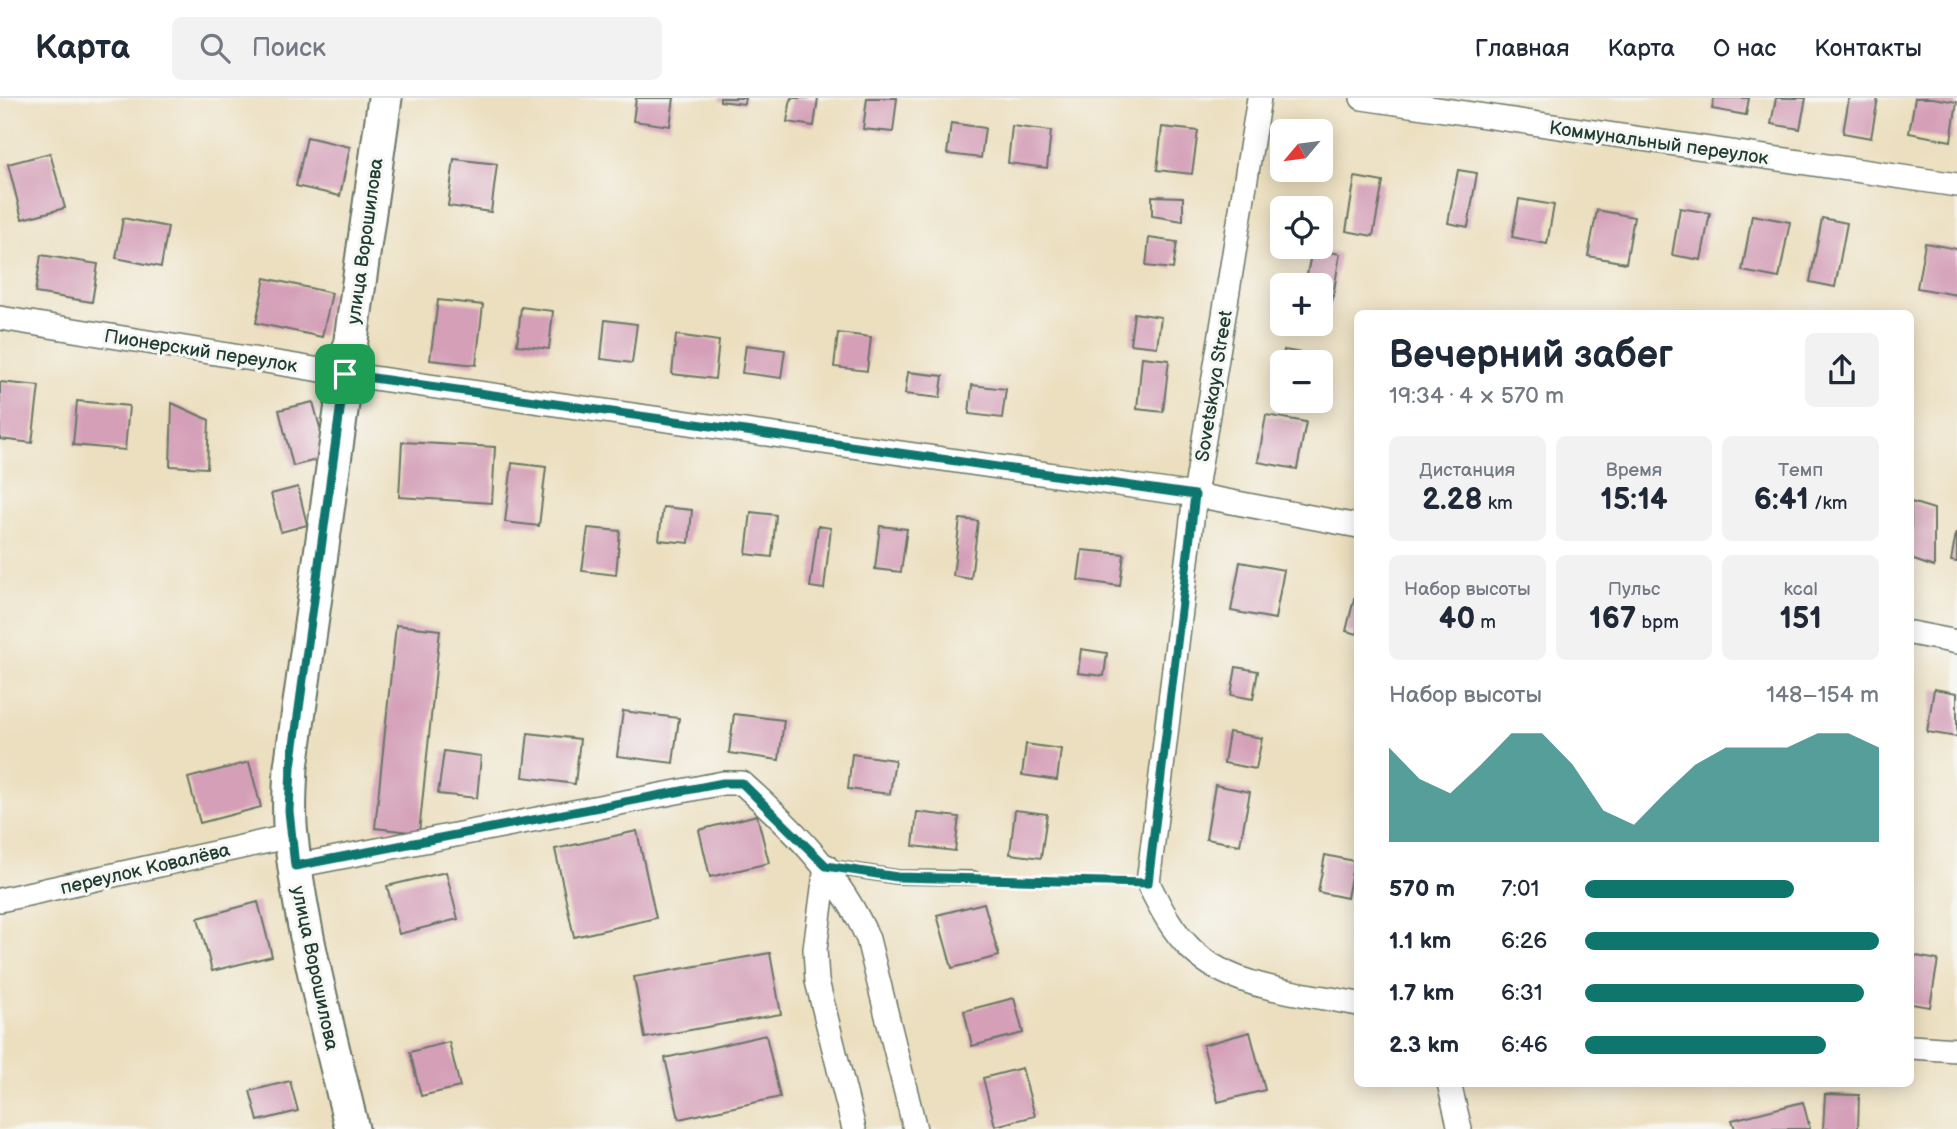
<!DOCTYPE html>
<html lang="ru">
<meta charset="utf-8">
<style>
:root{--surface:#fff;--page:#f2f2f3;--text:#1f2937;--muted:#747a83;--line:#e0e1e3;--accent:#0f766e}
body{margin:0;font-family:"Balsamiq Sans",sans-serif;background:var(--page);color:var(--text);height:100vh;display:flex;flex-direction:column;font-size:26px;white-space:nowrap}
*{box-sizing:border-box;margin:0}
p{font-size:23px;color:var(--muted)}
.icon{flex:none;width:38px;height:38px;fill:none;stroke:currentColor;stroke-width:2;stroke-linecap:round;stroke-linejoin:round}
.map{position:relative;flex:1;overflow:hidden}
.drawer{position:absolute;left:1354px;top:212px;width:560px;height:777px;display:flex;flex-direction:column;background:var(--surface);border-radius:10px;box-shadow:0 4px 18px #0003}
.drawer>*{flex:none}
.needle{width:46px;rotate:241deg}
.fabs{position:absolute;left:1270px;top:21px;display:grid;gap:14px}
.fabs a{display:grid;place-items:center;width:63px;height:63px;border-radius:10px;background:var(--surface);box-shadow:0 4px 18px #0003;font-size:35px}
.pin{position:absolute;display:grid;place-items:center;width:60px;height:60px;color:#fff;margin:-30px;border-radius:14px;box-shadow:0 4px 10px #0006}
.round{display:grid;place-items:center;flex:none;width:74px;height:74px;border-radius:10px;background:var(--page)}
.head{display:flex;align-items:center;justify-content:space-between;height:119px;padding:0 35px}
h1{font-size:38px;font-weight:700;line-height:52px}
.metrics{display:grid;grid-template-columns:repeat(3,1fr);gap:10px;height:119px;padding:7px 35px}
.metrics div{display:grid;align-content:center;border-radius:10px;background:var(--page);text-align:center}
.metrics b{font-size:30px;font-weight:700}
.metrics small{font-size:19px;font-weight:400}
.metrics p{font-size:19px}
.chart{height:196px;padding:14px 35px}
.chart p{display:flex;justify-content:space-between}
.chart svg{width:100%;height:126px;margin-top:7px;fill:var(--accent);opacity:.7}
ul{padding:0 35px;list-style:none;font-size:23px}
li{display:grid;grid-template-columns:112px 84px 1fr;align-items:center;height:52px}
li i{height:18px;border-radius:9px;background:var(--accent)}
header{display:flex;align-items:center;gap:42px;box-sizing:border-box;height:98px;padding:0 35px;background:var(--surface);border-bottom:2px solid var(--line)}
header strong{font-size:33px}
nav{display:flex;gap:38px;margin-inline-start:auto;font-size:24px}
.search{width:490px;height:63px;background:var(--page);display:flex;align-items:center;gap:18px;box-sizing:border-box;padding:0 24px;border-radius:10px;color:var(--muted);font-size:26px}
.map>svg:first-child{display:block}
.building{fill:#d49fb7}
.lines{fill:none;stroke-linecap:round;stroke-linejoin:round}
.lane-casing{stroke:#677665;stroke-width:16}
.street-casing{stroke:#677665;stroke-width:26}
.secondary-casing{stroke:#677665;stroke-width:37}
.path{stroke:#677665;stroke-width:4.5;stroke-dasharray:5 5;stroke-linecap:butt}
.lane{stroke:#fff;stroke-width:12}
.street{stroke:#fff;stroke-width:23}
.secondary{stroke:#fff;stroke-width:33}
.route-casing{stroke:#fff;stroke-width:14}
.route{stroke:#0f766e;stroke-width:9}
.labels{text-anchor:middle;stroke-width:6;stroke-linejoin:round;paint-order:stroke}
.street-label{font-size:19px;fill:#1f3d34;stroke:#f6f6f2}
</style>
<header>
<strong>Карта</strong>
<div class="search"><svg class="icon" aria-label="search" viewBox="0 0 24 24"><circle cx="10" cy="10" r="6"/><path d="M15 15l6 6"/></svg>Поиск</div>
<nav><a>Главная</a><a>Карта</a><a>О нас</a><a>Контакты</a></nav>
</header>
<div class="map">
<svg width="1957" height="1031" viewBox="0 0 1957 1031">
<rect width="100%" height="100%" fill="#f6f6f2"/>
<filter id="ink" filterUnits="userSpaceOnUse"><feTurbulence type="fractalNoise" baseFrequency=".0143" numOctaves="2"/><feDisplacementMap in="SourceGraphic" scale="14" xChannelSelector="R" yChannelSelector="G"/><feConvolveMatrix kernelMatrix="1 2 1 2 8 2 1 2 1" color-interpolation-filters="sRGB"/></filter>
<filter id="wash" filterUnits="userSpaceOnUse"><feTurbulence type="fractalNoise" baseFrequency=".00686" numOctaves="4" result="noise"/><feDisplacementMap in="SourceGraphic" scale="28" xChannelSelector="R" yChannelSelector="G"/><feGaussianBlur stdDeviation="1.57" result="paint"/><feColorMatrix in="noise" values="0 0 0 0 0 0 0 0 0 0 0 0 0 0 0 0 0 1.4 0 .05"/><feComposite in="paint" operator="in"/></filter>
<g filter="url(#wash)">
<rect width="100%" height="100%" fill="#ecdfbf"/>
<g id="blocks">
<path class="building" d="M636 0H674L670 28 633 23Z
M720 0H745L744 6 720 3Z
M791 0H818L814 28 787 24Z
M867 0H897L893 34 863 31Z
M1714 0H1749L1746 17 1712 11Z
M1776 0H1806L1800 31 1771 26Z
M1849 0H1878L1871 40 1843 35Z
M1915 0H1933L1957 4 1951 43 1909 35Z
M951 25 985 30 981 60 947 56Z
M1012 28 1051 33 1047 70 1008 65Z
M1162 29 1198 33 1192 76 1157 72Z
M307 39 350 49 340 98 296 88Z
M50 55 65 110 22 121 8 66Z
M454 61 497 66 491 114 448 108Z
M1458 72 1477 75 1468 129 1448 125Z
M1355 79 1383 84 1373 138 1346 133Z
M1152 98 1183 99V123L1152 118Z
M1519 101 1554 107 1547 146 1512 139Z
M1680 110 1710 115 1701 162 1672 157Z
M1597 112 1634 119 1626 165 1588 158Z
M1752 117 1790 124 1779 180 1742 173Z
M123 120 168 129 161 169 116 160Z
M1822 120 1847 125 1835 189 1810 184Z
M1149 140 1177 144 1173 171 1146 168Z
M1925 145 1957 151V197L1917 190Z
M1312 151 1340 156 1332 204 1321 202V187H1305Z
M41 157 98 166 92 204 35 195Z
M265 180 332 195 322 239 256 225Z
M438 202 483 207 476 267 430 262Z
M521 209 553 213 549 251 517 247Z
M1134 215 1161 219 1157 249 1130 246Z
M605 222 637 226 632 265 601 261Z
M838 235 871 239 867 273 834 269Z
M676 237 719 243 715 281 672 276Z
M746 247 785 252 781 280 742 275Z
M1284 252 1308 256 1306 264H1282Z
M1142 259 1169 262 1163 314 1137 311Z
M1281 265H1283V293L1277 292Z
M908 274 943 278 940 300 905 296Z
M0 284 39 288 32 345 0 341Z
M972 287 1006 291 1002 320 969 316Z
M77 303 129 308 125 352 73 347Z
M313 304 328 359 293 368 279 312Z
M172 305 209 322 207 370 170 368Z
M1266 317 1306 324 1297 371 1258 364Z
M402 344 495 349 492 405 399 399Z
M512 365 546 369 539 428 505 424Z
M298 389 307 427 281 434 271 396Z
M1911 404 1934 411V469L1911 461Z
M663 409 692 412 689 445 659 442Z
M751 414 776 417 772 459 746 456Z
M960 421 978 423 971 481 953 478Z
M818 428 831 430 824 491 810 489Z
M880 428 907 431 901 474 875 471Z
M588 430 620 433 616 477 582 473Z
M1956 435H1957V464L1951 463Z
M1082 452 1124 456 1120 488 1078 482Z
M1240 464 1284 472 1275 521 1231 513Z
M1354 501H1358V536L1346 533Z
M396 527 440 532 419 735 375 730Z
M1081 551 1107 555 1104 578 1078 575Z
M1236 569 1258 573 1253 601 1231 597Z
M1934 591 1957 595V639L1927 634Z
M623 613 679 620 673 665 617 658Z
M734 616 784 622 779 662 729 655Z
M1229 634 1262 640 1256 671 1224 665Z
M528 635 580 641 575 686 523 679Z
M1026 646 1061 651 1057 682 1022 677Z
M444 653 481 658 477 700 438 696Z
M852 656 895 662 890 696 848 691Z
M249 664 261 709 200 725 188 680Z
M1215 687 1250 694 1240 747 1206 741Z
M1015 712 1047 716 1041 760 1010 756Z
M917 714 959 719 955 753 913 748Z
M757 717 769 765 710 779 699 732Z
M637 733 656 820 574 839 555 751Z
M1325 757 1354 763 1347 800 1318 794Z
M446 774 458 821 399 836 387 788Z
M258 804 272 858 212 873 198 820Z
M984 805 999 858 952 870 937 817Z
M770 855 781 916 645 940 634 879Z
M1911 857 1938 862 1930 909 1911 906Z
M1014 900 1023 935 972 948 964 913Z
M1250 934 1265 992 1218 1004 1203 947Z
M766 937 780 999 679 1021 665 960Z
M449 944 460 989 421 998 410 954Z
M1022 970 1035 1018 995 1028 983 980Z
M290 983 298 1013 258 1023 250 993Z
M1825 996 1859 997 1858 1031H1823Z
M1803 1004 1810 1031H1735L1732 1022Z"/>
</g>
</g>
<g filter="url(#ink)">
<use href="#blocks" fill-opacity="0" stroke="#677665" stroke-width="2"/>
<g class="lines">
<g class="lane-casing">
<path id="lane" d="M826 768 897 779 974 780"/>
</g>
<g class="street-casing">
<path id="street" d="M1259 0 1195 397 1148 785C1160 809 1172 833 1192 852 1234 892 1304 895 1358 906
M1362 0 1957 87
M0 220 345 276 1195 397 1358 428
M1911 535 1957 544
M295 768 723 685H742C792 730 841 778 868 841L915 1031
M826 768 815 851 817 883 854 1031
M0 802 291 738
M1911 949 1957 952
M1449 985 1460 1031"/>
</g>
<g class="secondary-casing">
<path id="secondary" d="M352 1031C330 937 301 834 291 738 288 715 290 692 291 669L385 0"/>
</g>
<path class="path" d="M993 781 1124 784"/>
<use href="#lane" class="lane"/>
<use href="#street" class="street"/>
<use href="#secondary" class="secondary"/>
</g>
</g>
<g class="lines" filter="url(#ink)">
<g class="route-casing">
<path id="route" d="M345 276 1195 397 1148 785 897 779 826 768 742 685H723L295 768 289 713 291 669Z"/>
</g>
<use href="#route" class="route"/>
</g>
<g class="labels">
<g class="street-label">
<text transform="translate(1659 44) rotate(8)" y="7">Коммунальный переулок</text>
<text transform="translate(364 143) rotate(-82)" y="7">улица Ворошилова</text>
<text transform="translate(201 252) rotate(9)" y="7">Пионерский переулок</text>
<text transform="translate(1213 288) rotate(-81)" y="7">Sovetskaya Street</text>
<text transform="translate(145 770) rotate(-13)" y="7">переулок Ковалёва</text>
<text transform="translate(316 870) rotate(78)" y="7">улица Ворошилова</text>
</g>
</g>
</svg>
<div class="fabs">
<a><svg class="needle" viewBox="-14 -14 28 28"><path d="M0-13l5 13h-10z" fill="#e53935"/><path d="M0 13l5-13h-10z" fill="#747a83"/></svg></a>
<a><svg class="icon" aria-label="locate" viewBox="0 0 24 24"><circle cx="12" cy="12" r="6"/><path d="M12 2v4M12 18v4M2 12h4M18 12h4"/></svg></a>
<a>+</a>
<a>−</a>
</div>
<div class="pin" style="left:345px;top:276px;background:#1e9e55"><svg class="icon" aria-label="arrive" viewBox="0 0 24 24"><path d="M6 21V4h12l-3 4 3 4H6"/></svg></div>
<section class="drawer">
<div class="head"><div><h1>Вечерний забег</h1><p>19:34 · 4 × 570 m</p></div><a class="round"><svg class="icon" aria-label="share" viewBox="0 0 24 24"><path d="M12 15V3M7 8l5-5 5 5M5 13v7h14v-7"/></svg></a></div>
<div class="metrics">
<div><p>Дистанция</p><b>2.28<small> km</small></b></div>
<div><p>Время</p><b>15:14</b></div>
<div><p>Темп</p><b>6:41<small> /km</small></b></div>
</div>
<div class="metrics">
<div><p>Набор высоты</p><b>40<small> m</small></b></div>
<div><p>Пульс</p><b>167<small> bpm</small></b></div>
<div><p>kcal</p><b>151</b></div>
</div>
<div class="chart"><p><span>Набор высоты</span>148–154 m</p>
<svg viewBox="0 0 160 44" preserveAspectRatio="none"><path d="M0 44V11L10 22L20 27L30 17L40 6L50 6L60 17L70 33L80 38L90 27L100 17L110 11L120 11L130 11L140 6L150 6L160 11V44z"/></svg>
</div>
<ul>
<li><b>570 m</b>7:01<i style="width:71%"></i></li>
<li><b>1.1 km</b>6:26<i style="width:100%"></i></li>
<li><b>1.7 km</b>6:31<i style="width:95%"></i></li>
<li><b>2.3 km</b>6:46<i style="width:82%"></i></li>
</ul>
</section>
</div>
